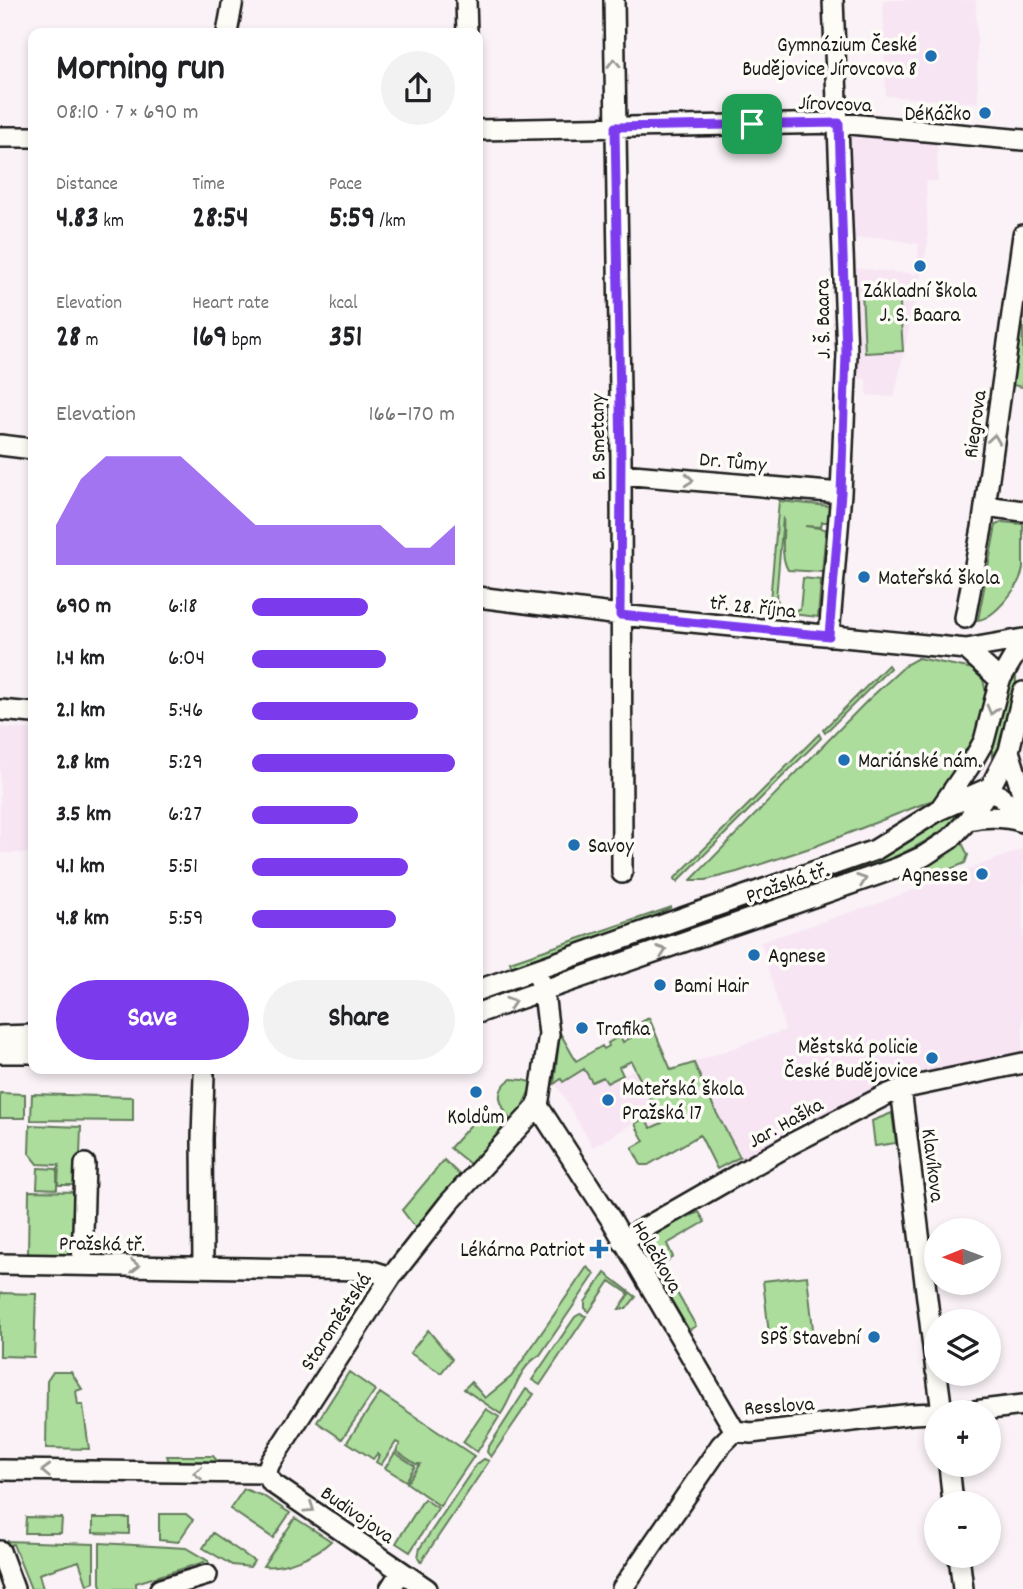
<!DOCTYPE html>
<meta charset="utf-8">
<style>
:root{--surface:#fff;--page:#f2f2f2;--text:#202124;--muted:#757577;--accent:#7c3aed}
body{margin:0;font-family:Dekko,sans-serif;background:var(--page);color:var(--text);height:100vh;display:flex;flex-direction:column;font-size:26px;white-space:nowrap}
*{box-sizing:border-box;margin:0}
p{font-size:23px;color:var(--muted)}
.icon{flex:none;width:38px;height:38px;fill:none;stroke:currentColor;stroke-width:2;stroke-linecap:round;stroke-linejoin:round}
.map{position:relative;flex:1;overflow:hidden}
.drawer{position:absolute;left:28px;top:28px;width:455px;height:1046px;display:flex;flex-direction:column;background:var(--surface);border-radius:14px;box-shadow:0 4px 10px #0003}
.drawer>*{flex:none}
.needle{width:46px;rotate:269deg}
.controls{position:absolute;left:924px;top:1218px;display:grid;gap:14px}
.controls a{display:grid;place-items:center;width:77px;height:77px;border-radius:50%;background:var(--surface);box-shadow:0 4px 10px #0003;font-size:35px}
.pin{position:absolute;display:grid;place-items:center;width:60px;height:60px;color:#fff;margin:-30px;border-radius:14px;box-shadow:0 4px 10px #0006}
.round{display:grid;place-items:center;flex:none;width:74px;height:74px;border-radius:37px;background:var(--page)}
.summary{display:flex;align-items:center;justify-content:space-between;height:119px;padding:0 28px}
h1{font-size:38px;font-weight:700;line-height:52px}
.stats{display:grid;grid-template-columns:repeat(3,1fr);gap:10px;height:119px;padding:7px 28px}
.stats div{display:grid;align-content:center}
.stats b{font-size:30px;font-weight:700}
.stats small{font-size:19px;font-weight:400}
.stats p{font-size:19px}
.chart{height:196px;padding:14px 28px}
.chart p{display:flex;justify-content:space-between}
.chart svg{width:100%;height:126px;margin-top:7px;fill:var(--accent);opacity:.7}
.cta{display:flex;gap:14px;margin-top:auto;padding:14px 28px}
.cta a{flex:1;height:80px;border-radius:42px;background:var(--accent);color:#fff;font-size:28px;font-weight:700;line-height:80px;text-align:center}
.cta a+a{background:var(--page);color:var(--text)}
ul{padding:0 28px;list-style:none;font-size:23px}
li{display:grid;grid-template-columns:112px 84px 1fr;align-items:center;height:52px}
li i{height:18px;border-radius:9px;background:var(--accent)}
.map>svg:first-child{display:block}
.built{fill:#f7e5f4}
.green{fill:#acdd9d;stroke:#647c5c;stroke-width:2}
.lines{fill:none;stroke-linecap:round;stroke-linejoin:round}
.minor-casing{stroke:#1c1c1c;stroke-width:24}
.minor{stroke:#fdfcf7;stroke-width:19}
.oneway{stroke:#989794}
.route-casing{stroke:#fff;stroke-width:14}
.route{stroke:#7c3aed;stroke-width:9}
.poi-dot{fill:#1f6fb2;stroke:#fdfcf7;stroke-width:2.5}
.labels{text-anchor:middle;stroke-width:7;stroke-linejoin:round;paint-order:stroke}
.poi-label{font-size:21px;fill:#1c1c1c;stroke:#fdfcf7;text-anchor:start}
.street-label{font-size:21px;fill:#1c1c1c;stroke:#fdfcf7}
</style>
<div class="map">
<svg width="1023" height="1589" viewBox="0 0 1023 1589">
<rect width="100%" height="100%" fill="#faf2f6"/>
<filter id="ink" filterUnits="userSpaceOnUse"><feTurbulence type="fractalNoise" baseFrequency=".0143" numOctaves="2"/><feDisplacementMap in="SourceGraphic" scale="14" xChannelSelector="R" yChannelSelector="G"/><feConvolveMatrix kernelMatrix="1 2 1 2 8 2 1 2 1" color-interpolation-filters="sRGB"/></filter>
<g filter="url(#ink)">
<path class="built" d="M883 0H976L978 103 886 96Z
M851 133 937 140 938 181H926L928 243 894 397 867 395 866 379H859L852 268 916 274 919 244 878 237 852 239 848 136Z
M0 727 33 730V853H0Z
M1023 849V1051L896 1079 741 1162 691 1063 785 1030 761 942 879 903Z
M562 1034 575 1057 584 1067 603 1076 606 1083 635 1069 662 1123 650 1128 644 1117 593 1147 556 1084Z"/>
<path class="green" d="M899 289 903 351 865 353 862 291Z
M1023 313V387L1012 385Z
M779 501 829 506 828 522H822L821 527 805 526 826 529 822 572 788 570C779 555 785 531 783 517L776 598 783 609 800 610 803 578 821 580 818 617 782 613 775 607 774 613 769 612Z
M1002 522 1023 524C1023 538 1023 554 1023 568 1021 585 995 618 978 620L996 525Z
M918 658 973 669 982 675 987 697 970 758 941 794 933 800 816 846 737 872 706 880H691L868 700 907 664Z
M888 665 890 668 825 733 823 730Z
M1016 667C1017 698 1011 734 992 760 991 729 1002 694 1016 667Z
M819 734 821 738 677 882 674 879Z
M967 804C941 849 845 875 798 892L794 884C828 872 865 862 897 847 923 835 943 818 967 804Z
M961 841 968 855 965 863 919 882 914 871 952 849Z
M766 897 769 904 642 951 637 948 726 911Z
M672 907 645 922 512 969 510 962Z
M649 1018 671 1070 694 1063 715 1110 740 1157 717 1169 700 1135 648 1165H641L632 1148 644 1141 635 1124 644 1118 651 1128 662 1123 631 1061 619 1067 623 1075 607 1083 603 1077 592 1082 584 1069 563 1082 561 1079 554 1084 560 1033 576 1061 602 1046 604 1049 609 1046 608 1043 620 1036 623 1042 637 1034 634 1026Z
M511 1079 523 1080 533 1083 520 1112 512 1123C502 1107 491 1092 511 1079Z
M0 1093 25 1094V1118H0Z
M32 1094 133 1097V1121L31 1120Z
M484 1110C497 1112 500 1120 506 1130L474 1167 450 1148Z
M892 1113 896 1143 875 1146 872 1121Z
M30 1125 81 1127 79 1185H58L59 1165 38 1164 29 1153Z
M444 1160 464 1179 418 1231 402 1210Z
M38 1168 57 1169V1189L37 1188Z
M29 1191 79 1192 78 1255 28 1254Z
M699 1212 705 1222 667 1244 673 1257 661 1265 696 1326 689 1330 646 1257C644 1232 680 1221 699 1212Z
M587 1267 595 1274 540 1355C518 1367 514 1395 501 1414L464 1389 471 1382 485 1398 511 1377Z
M605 1273 636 1297 626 1309H619L629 1294 610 1281 589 1312 585 1308V1302Z
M807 1276 814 1338 770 1343 763 1281Z
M0 1293 36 1294 34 1357 0 1356Z
M580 1314 586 1316 540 1385 532 1380 575 1317Z
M428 1330 452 1359 441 1373 410 1353Z
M53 1372H71L82 1389 76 1391 78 1405H83L89 1449 46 1448 47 1381Z
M349 1372 375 1390 342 1439 317 1422Z
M526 1389 534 1394 491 1457 487 1452 488 1448Z
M380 1393 474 1456 440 1506 407 1483 420 1464H416L396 1451 400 1444 396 1442 381 1465 376 1462 379 1456 377 1454 373 1459 347 1442Z
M486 1409 499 1417 477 1452 463 1442Z
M395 1453 415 1466 406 1481 385 1468Z
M167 1456H213L221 1465 171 1467Z
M484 1459 489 1461 421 1562 418 1557 420 1548 476 1465Z
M244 1489 263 1496 290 1513 273 1538 230 1509Z
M424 1499 438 1508 410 1552 396 1543Z
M159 1514H186L193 1520 178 1542 159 1540Z
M26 1517 62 1518 61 1533H25Z
M93 1518H129V1534L93 1533Z
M295 1518 331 1541C317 1555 283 1569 263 1566Z
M213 1533 254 1561 250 1567 232 1565 203 1548Z
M5 1541 94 1544V1582L87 1585 79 1561 39 1574 43 1589H31L13 1544 0 1549V1543Z
M100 1543 186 1548 208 1561 213 1577 210 1579 204 1562 136 1583V1589H102L100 1583Z"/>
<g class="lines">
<g class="minor-casing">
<path id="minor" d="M466 0 467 33
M614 0 621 459 622 873
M227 33 233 0
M478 130 839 123 1023 140
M0 137H33
M0 445 33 449
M621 474 841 493
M985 506 1023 511
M478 597 620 615 966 649 1023 639
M965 618 982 528 1023 235
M829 636 841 493 847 353 833 0
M966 649 1000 680
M0 710 33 713
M1009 751 1023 796
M990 788 1023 816
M940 809 969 767 984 741 1000 680 1023 641
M968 820C987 816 1004 816 1023 822
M478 990 875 850 939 810 989 788
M478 1013 900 867 924 856 950 839 968 820 990 788 1009 751 1023 692
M0 1036 33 1035
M0 1053H33
M901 1089 936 1371
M538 1106 612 1221 735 1431
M622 1241 791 1144 886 1095 901 1089 1023 1063
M0 1264 369 1270 391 1277
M82 1265 85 1164
M203 1267 202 1139 204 1075
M937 1374 942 1412
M966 1412 1023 1405
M735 1431 751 1433 912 1414 936 1413
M949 1465 953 1503
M0 1470 266 1473
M266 1473 270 1463 391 1277 449 1203 538 1106 549 1034 544 992 536 970
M266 1473 272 1483 427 1589
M0 1551 14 1589
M959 1556 963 1589
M160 1589 207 1575
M390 1589 401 1572
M622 1589 721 1445 735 1431"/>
</g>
<use href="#minor" class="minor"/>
</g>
<defs><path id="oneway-chevron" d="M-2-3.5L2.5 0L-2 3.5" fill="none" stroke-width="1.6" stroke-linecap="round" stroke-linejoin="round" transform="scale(1.75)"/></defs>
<g class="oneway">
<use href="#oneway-chevron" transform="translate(614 63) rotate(-91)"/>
<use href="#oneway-chevron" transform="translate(994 439) rotate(-82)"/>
<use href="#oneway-chevron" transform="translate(689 480) rotate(5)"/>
<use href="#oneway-chevron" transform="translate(992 710) rotate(105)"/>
<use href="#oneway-chevron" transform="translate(862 880) rotate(-19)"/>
<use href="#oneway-chevron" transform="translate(662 951) rotate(-19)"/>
<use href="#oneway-chevron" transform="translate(511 1003) rotate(-18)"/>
<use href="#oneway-chevron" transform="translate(135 1266) rotate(1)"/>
<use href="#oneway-chevron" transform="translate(46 1471) rotate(-178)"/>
<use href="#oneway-chevron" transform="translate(198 1473) rotate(-180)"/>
<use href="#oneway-chevron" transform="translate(310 1508) rotate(34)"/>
</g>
</g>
<g class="lines" filter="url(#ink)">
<g class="route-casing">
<path id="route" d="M839 123 846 354 841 493 829 636 620 615 621 459 615 127Z"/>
</g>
<use href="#route" class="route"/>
</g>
<g class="poi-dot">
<circle cx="931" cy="56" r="7"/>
<circle cx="985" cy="113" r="7"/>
<circle cx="920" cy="266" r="7"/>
<circle cx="864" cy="577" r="7"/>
<circle cx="844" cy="760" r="7"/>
<circle cx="574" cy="845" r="7"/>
<circle cx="982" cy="874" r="7"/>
<circle cx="754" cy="955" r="7"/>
<circle cx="660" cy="985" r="7"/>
<circle cx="582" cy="1028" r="7"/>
<circle cx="932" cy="1058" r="7"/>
<circle cx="476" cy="1092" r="7"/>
<circle cx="608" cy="1100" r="7"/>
<path d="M595.5 1238.5h7v7h7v7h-7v7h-7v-7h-7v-7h7z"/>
<circle cx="874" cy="1337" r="7"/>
</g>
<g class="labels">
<g class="poi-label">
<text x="917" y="51" text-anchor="end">Gymnázium České<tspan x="917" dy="24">Budějovice Jírovcova 8</tspan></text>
<text x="971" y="120" text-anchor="end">DéKáčko</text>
<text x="920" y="297" text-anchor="middle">Základní škola<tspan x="920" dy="24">J. S. Baara</tspan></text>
<text x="878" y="584">Mateřská škola</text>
<text x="858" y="767">Mariánské nám.</text>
<text x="588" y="852">Savoy</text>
<text x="968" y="881" text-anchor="end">Agnesse</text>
<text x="768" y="962">Agnese</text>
<text x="674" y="992">Bami Hair</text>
<text x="596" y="1035">Trafika</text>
<text x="918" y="1053" text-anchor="end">Městská policie<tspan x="918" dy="24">České Budějovice</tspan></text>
<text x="622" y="1095">Mateřská škola<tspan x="622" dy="24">Pražská 17</tspan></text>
<text x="476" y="1123" text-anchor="middle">Koldům</text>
<text x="585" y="1256" text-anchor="end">Lékárna Patriot</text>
<text x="860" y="1344" text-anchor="end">SPŠ Stavební</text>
</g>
<g class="street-label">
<text transform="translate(835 103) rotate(2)" y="7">Jírovcova</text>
<text transform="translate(822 319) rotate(-91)" y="7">J. Š. Baara</text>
<text transform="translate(974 424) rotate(-82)" y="7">Riegrova</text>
<text transform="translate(597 437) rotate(-91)" y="7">B. Smetany</text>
<text transform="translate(733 461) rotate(5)" y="7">Dr. Tůmy</text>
<text transform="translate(753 606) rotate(6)" y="7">tř. 28. října</text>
<text transform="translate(787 882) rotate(-19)" y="7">Pražská tř.</text>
<text transform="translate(785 1122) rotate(-29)" y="7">Jar. Haška</text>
<text transform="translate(934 1165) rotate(83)" y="7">Klavíkova</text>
<text transform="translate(102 1243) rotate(1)" y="7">Pražská tř.</text>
<text transform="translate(658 1256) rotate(60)" y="7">Holečkova</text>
<text transform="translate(335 1321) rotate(-57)" y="7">Staroměstská</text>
<text transform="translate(779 1405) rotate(-4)" y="7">Resslova</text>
<text transform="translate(358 1514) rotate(35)" y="7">Budivojova</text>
</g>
</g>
</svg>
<div class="controls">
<a><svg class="needle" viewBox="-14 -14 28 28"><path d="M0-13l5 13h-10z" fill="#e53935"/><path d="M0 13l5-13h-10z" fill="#757577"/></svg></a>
<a><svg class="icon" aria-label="layers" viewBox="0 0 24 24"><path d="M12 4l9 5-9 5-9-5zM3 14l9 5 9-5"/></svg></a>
<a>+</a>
<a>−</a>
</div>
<div class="pin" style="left:752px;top:124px;background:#1e9e55"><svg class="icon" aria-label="arrive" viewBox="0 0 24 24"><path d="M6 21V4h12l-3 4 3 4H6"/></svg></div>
<section class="drawer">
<div class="summary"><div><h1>Morning run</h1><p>08:10 · 7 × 690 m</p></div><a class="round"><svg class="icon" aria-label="share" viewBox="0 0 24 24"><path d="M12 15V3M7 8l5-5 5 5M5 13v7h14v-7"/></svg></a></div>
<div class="stats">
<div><p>Distance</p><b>4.83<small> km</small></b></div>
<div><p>Time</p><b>28:54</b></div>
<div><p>Pace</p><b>5:59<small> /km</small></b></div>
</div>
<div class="stats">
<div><p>Elevation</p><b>28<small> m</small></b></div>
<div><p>Heart rate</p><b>169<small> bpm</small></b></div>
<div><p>kcal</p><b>351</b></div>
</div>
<div class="chart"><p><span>Elevation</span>166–170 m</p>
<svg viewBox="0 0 160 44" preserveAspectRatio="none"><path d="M0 44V30L10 14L20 6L30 6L40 6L50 6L60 14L70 22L80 30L90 30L100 30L110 30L120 30L130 30L140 38L150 38L160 30V44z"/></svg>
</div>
<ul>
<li><b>690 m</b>6:18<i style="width:57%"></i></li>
<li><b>1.4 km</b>6:04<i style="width:66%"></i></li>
<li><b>2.1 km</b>5:46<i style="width:82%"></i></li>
<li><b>2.8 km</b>5:29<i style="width:100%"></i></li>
<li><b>3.5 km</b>6:27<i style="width:52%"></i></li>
<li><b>4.1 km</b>5:51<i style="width:77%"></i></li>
<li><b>4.8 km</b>5:59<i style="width:71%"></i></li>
</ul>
<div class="cta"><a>Save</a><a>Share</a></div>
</section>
</div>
